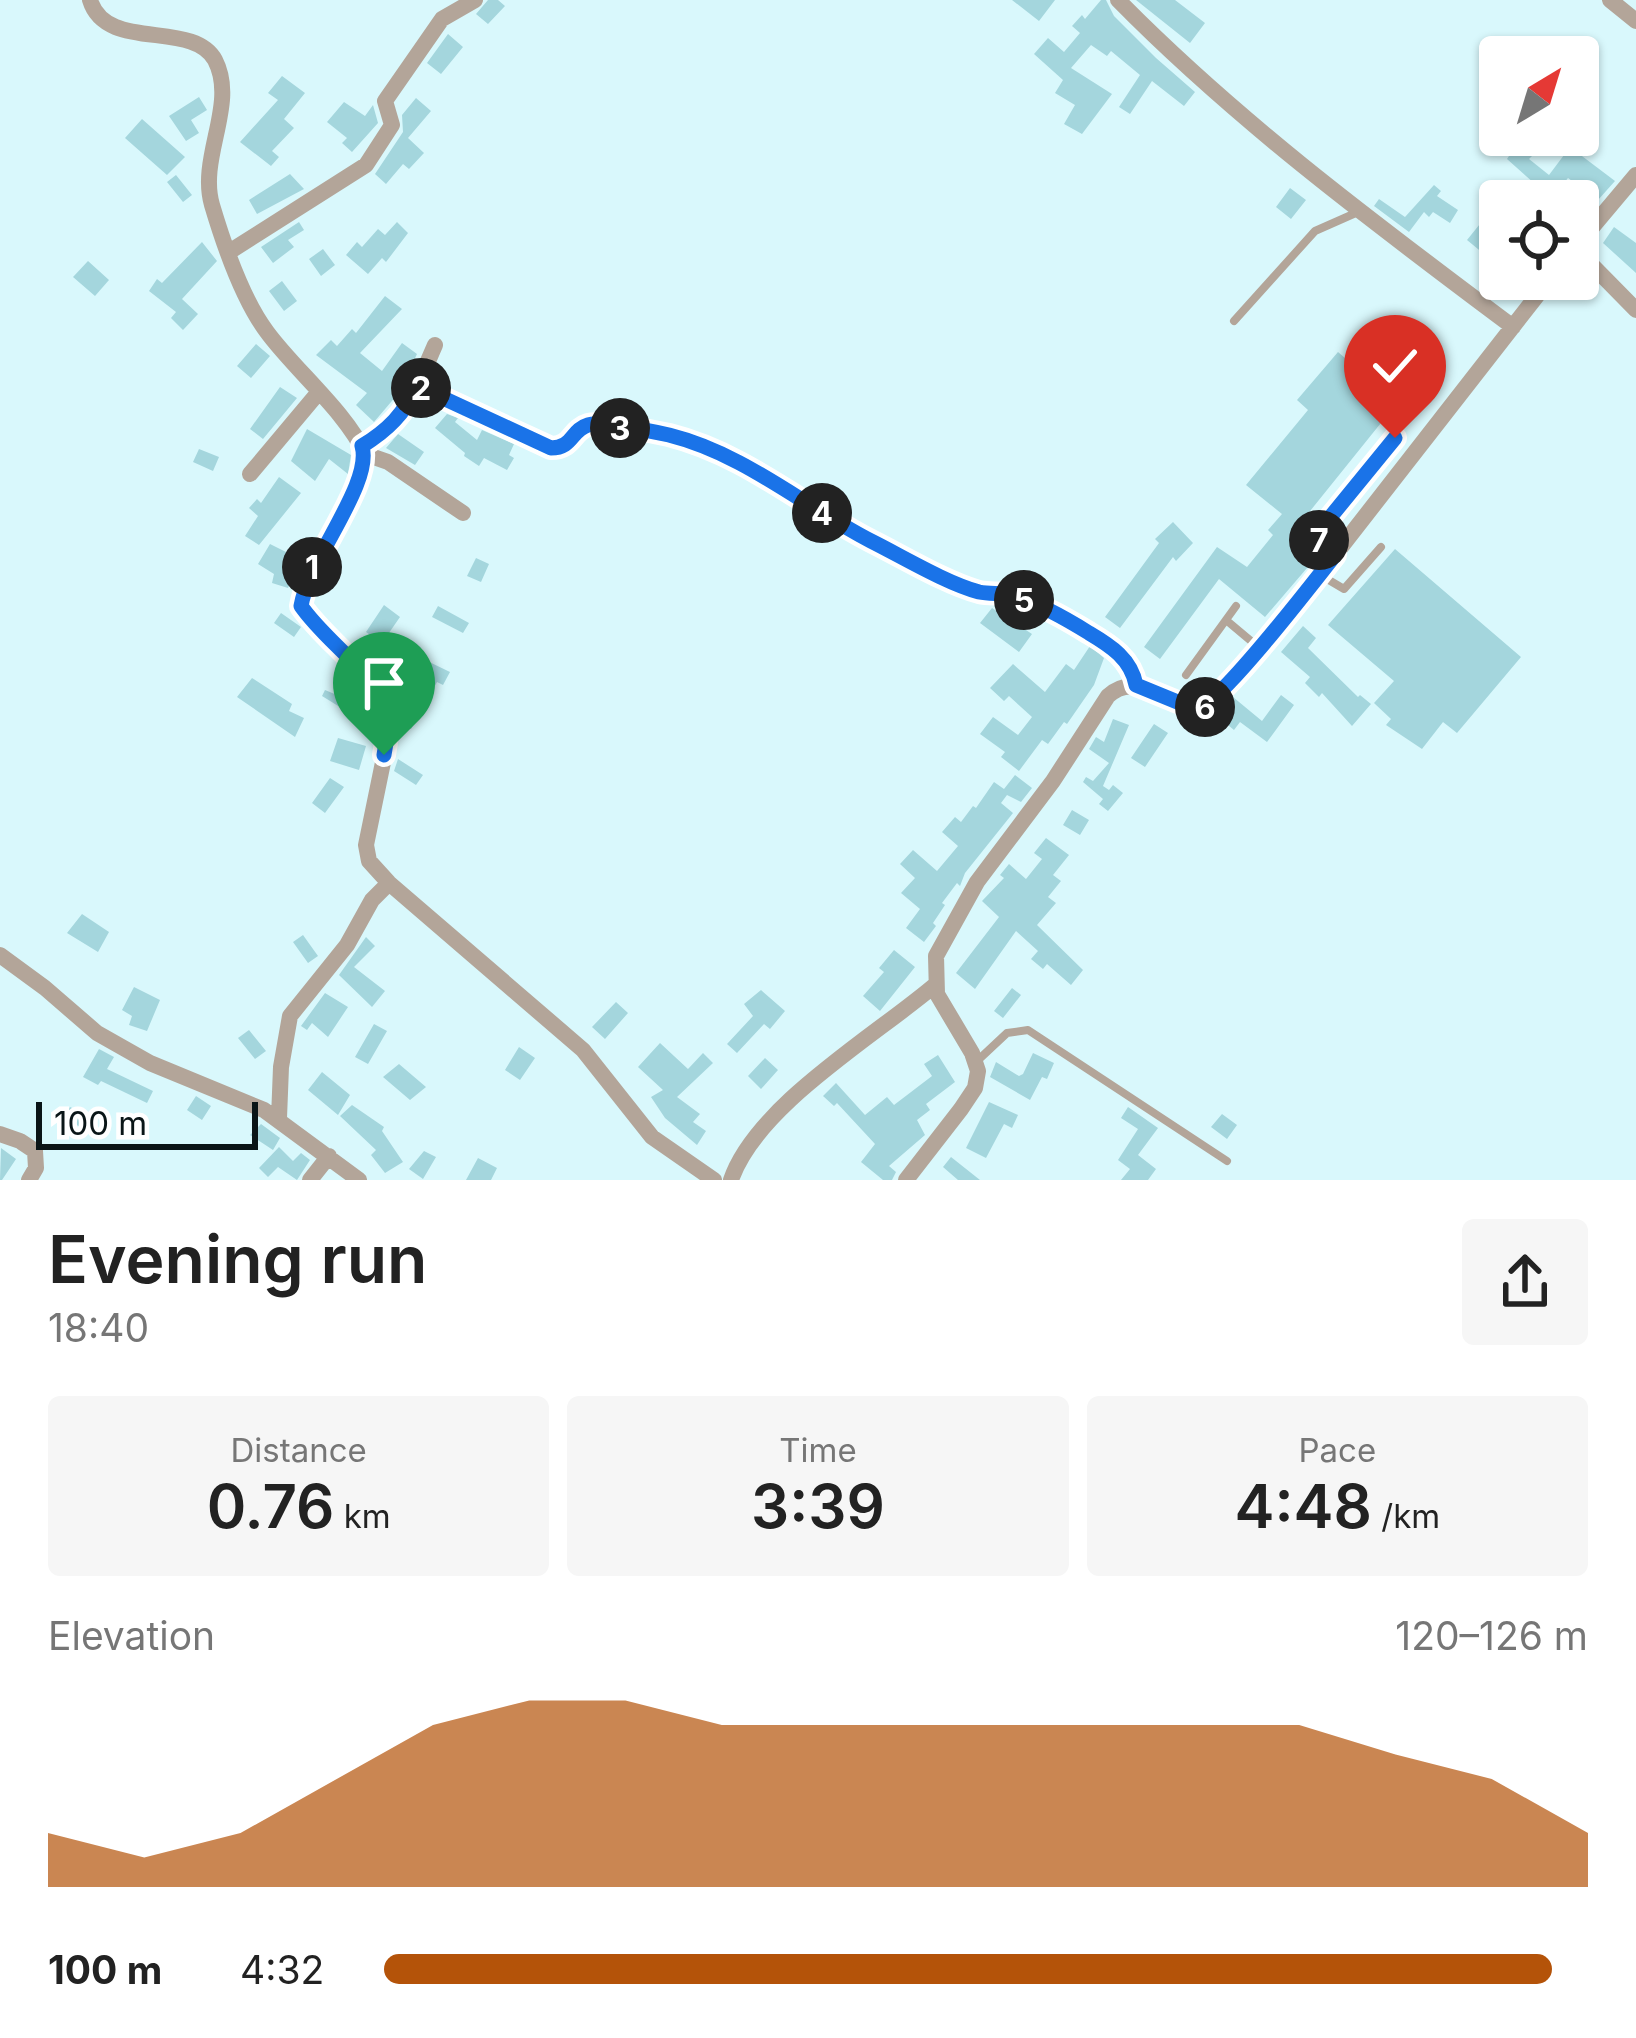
<!DOCTYPE html>
<meta charset="utf-8">
<style>
:root{--surface:#fff;--page:#f6f6f6;--text:#222;--muted:#767676;--accent:#b45309}
body{margin:0;font-family:Inter,sans-serif;background:var(--page);color:var(--text);height:100vh;display:flex;flex-direction:column;font-size:45px;white-space:nowrap}
*{box-sizing:border-box;margin:0}
p{font-size:39px;color:var(--muted)}
.icon{flex:none;width:66px;height:66px;fill:none;stroke:currentColor;stroke-width:2;stroke-linecap:round;stroke-linejoin:round}
.map{position:relative;height:1180px;overflow:hidden}
.sheet{display:flex;flex-direction:column;background:var(--surface);flex:1}
.sheet>*{flex:none}
.needle{width:78px;rotate:38deg}
.buttons{position:absolute;left:1479px;top:36px;display:grid;gap:24px}
.buttons a{display:grid;place-items:center;width:120px;height:120px;border-radius:12px;background:var(--surface);box-shadow:0 3px 9px #0004;font-size:60px}
.scale{position:absolute;left:36px;bottom:30px;width:222px;box-sizing:border-box;padding-left:12px;border:6px solid #0a1517;border-top:0;font-size:33px;line-height:42px;white-space:nowrap;color:#0a1517;-webkit-text-stroke:9px #fff;paint-order:stroke}
.pin{position:absolute;display:grid;place-items:center;width:102px;height:102px;color:#fff;margin:-123px -51px;border-radius:50% 50% 50% 0;rotate:-45deg;box-shadow:0 0 12px #0007}
.pin .icon{rotate:45deg}
.km{position:absolute;width:60px;height:60px;margin:-30px;border-radius:50%;background:#222;color:#fff;font-size:33px;line-height:60px;text-align:center}
.round{display:grid;place-items:center;flex:none;width:126px;height:126px;border-radius:12px;background:var(--page)}
.summary{display:flex;align-items:center;justify-content:space-between;height:204px;padding:0 48px}
h1{font-size:66px;font-weight:600;line-height:90px}
.figures{display:grid;grid-template-columns:repeat(3,1fr);gap:18px;height:204px;padding:12px 48px}
.figures div{display:grid;align-content:center;border-radius:12px;background:var(--page);text-align:center}
.figures b{font-size:60px;font-weight:600}
.figures small{font-size:33px;font-weight:400}
.figures p{font-size:33px}
.chart{height:336px;padding:24px 48px}
.chart p{display:flex;justify-content:space-between}
.chart svg{width:100%;height:216px;margin-top:12px;fill:var(--accent);opacity:.7}
ul{padding:0 48px;list-style:none;font-size:39px}
li{display:grid;grid-template-columns:192px 144px 1fr;align-items:center;height:90px}
li i{height:30px;border-radius:15px;background:var(--accent)}
.map>svg:first-child{display:block}
.building{fill:#a4d6dd}
.lines{fill:none;stroke-linecap:round;stroke-linejoin:round}
.lane{stroke:#b3a599;stroke-width:8}
.street{stroke:#b3a599;stroke-width:16}
.route-casing{stroke:#fff;stroke-width:24}
.route{stroke:#1a73e8;stroke-width:15}
</style>
<div class="map">
<svg width="1636" height="1180" viewBox="0 0 1636 1180">
<rect width="100%" height="100%" fill="#d9f8fc"/>
<path class="building" d="M488 0H498L505 6 488 24 476 14Z
M1012 0H1055L1039 21Z
M1101 0H1106L1114 16 1156 58 1195 92 1184 106 1152 81 1130 114 1119 107 1140 75 1111 51 1107 56 1091 45 1071 68 1112 94 1082 134 1064 124 1075 105 1055 93 1063 80 1034 54 1048 38 1064 52 1080 33 1072 26 1082 15 1085 19Z
M1136 0H1175L1205 23 1190 43Z
M448 34 463 47 441 74 427 63Z
M282 76 305 93 284 119 294 128 272 151 279 157 271 166 240 142 278 100 268 93Z
M199 97 207 110 191 120 199 133 186 141 169 116Z
M416 98 431 111 408 138 424 153 409 169 403 164 386 184 375 174 403 132 402 115Z
M344 102 365 116 373 105 378 123 352 152 342 143 347 138 327 122Z
M142 119 185 157 167 175 125 138Z
M1482 135H1514L1524 139 1537 151 1529 159 1549 175 1570 147 1615 181 1598 200 1568 178 1549 201H1521L1535 184 1507 159 1509 156Z
M290 174 304 189 257 214 249 200Z
M176 175 192 195 183 202 167 182Z
M1434 185 1441 191 1437 196 1458 210 1450 223 1433 212 1429 217 1424 212 1409 232 1374 206 1379 199 1405 217Z
M1290 188 1306 200 1291 219 1276 207Z
M1492 209 1500 215V234L1484 254 1467 240Z
M299 222 304 230 288 240 294 247 273 263 261 247Z
M397 222 408 233 386 262 382 258 368 274 346 255 357 242 362 247 378 229 385 235Z
M1614 227 1636 243V273L1603 243Z
M202 242 217 261 182 299 198 314 183 330 171 318 176 312 149 291 157 279 162 283Z
M323 249 335 265 321 276 309 259Z
M88 261 109 280 95 296 73 277Z
M282 281 297 301 284 311 269 291Z
M385 296 402 309 360 353 382 371 402 343 417 354 397 395 374 422 356 405 367 393 316 355 331 340 337 346 352 329 356 333Z
M256 344 270 356 251 378 237 366Z
M1338 352 1397 403 1294 531 1319 554 1265 617 1219 579 1160 659 1144 647 1217 547 1247 567 1273 535 1268 530 1282 514 1246 485 1308 410 1297 400Z
M280 387 297 398 263 439 250 429Z
M447 414 458 418 455 422 477 440 482 430 514 444 509 455 514 458 507 470 484 458 479 466 464 456 465 453 435 428Z
M307 429 351 455 348 474 329 459 315 481 291 461Z
M398 434 424 452 415 465 386 448Z
M199 449 219 457 213 471 193 462Z
M279 477 301 493 259 545 245 536 258 516 249 508 257 499 261 503Z
M1173 522 1193 543 1176 561 1173 557 1120 628 1105 617 1159 543 1155 539Z
M270 544 302 560 288 588 272 583 274 574 258 564Z
M1395 549 1521 657 1457 733 1443 722 1422 749 1386 725 1391 719 1374 703 1394 681 1328 625Z
M476 558 489 564 481 582 467 576Z
M384 605 400 617 382 643 366 632Z
M438 606 469 623 463 633 432 617Z
M992 608 1032 634 1019 652 980 623Z
M281 613 301 627 294 637 274 623Z
M1303 626 1316 638 1308 648 1358 697 1360 695 1371 704 1352 726 1322 693 1319 697 1305 683 1310 677 1281 652Z
M1090 646 1104 658 1094 685 1067 724 1064 722 1048 744 1042 740 1019 771 1001 757 1005 752 980 734 993 717 1018 735 1032 717 1009 696 1004 701 990 688 1013 664 1045 692 1066 664 1074 670Z
M421 658 450 672 443 685 437 682 411 729 399 723V718L409 694 397 688 403 675 410 679Z
M252 678 292 704 289 711 304 718 295 737 237 697Z
M325 690 361 705 356 717 322 696Z
M1281 695 1294 705 1267 742 1240 722 1234 730 1217 716 1233 697 1262 721Z
M1113 719 1129 725 1103 786 1109 790 1113 785 1123 793 1108 811 1099 804 1103 799 1083 782 1086 777 1093 781 1109 763 1089 749 1096 737 1104 742Z
M1154 724 1168 733 1145 767 1131 758Z
M338 738 366 746 359 770 330 761Z
M398 759 423 775 416 785 394 771Z
M1015 775 1032 788 1021 802 1007 795 1001 803 1013 813 965 873 960 886 957 883 942 903 945 905 933 923 936 926 924 942 906 928 920 909 901 893 915 878 900 864 913 850 937 871 958 846 942 832 955 817 961 822 973 806 976 808 994 782 1004 789Z
M330 778 344 787 325 813 312 803Z
M1072 810 1089 820 1080 835 1063 825Z
M1046 838 1069 855 1053 875 1061 881 1048 897 1056 903 1037 925 1083 970 1071 985 1047 964 1043 969 1031 959 1038 951 1016 931 975 989 956 973 999 917 982 901 1004 878 1000 875 1009 864 1026 879 1042 859 1034 853Z
M82 914 109 932 98 952 67 933Z
M303 935 318 956 308 963 293 942Z
M366 937 375 946 354 967 385 991 372 1007 339 975Z
M894 950 915 967 880 1011 863 996 884 972 879 968Z
M134 987 160 1000 147 1031 129 1025 132 1016 122 1010Z
M1012 988 1021 995 1003 1018 994 1011Z
M761 990 785 1011 770 1029 764 1024 737 1053 727 1044 753 1016 744 1004Z
M325 993 348 1007 328 1037 312 1023 307 1030 301 1026Z
M616 1002 628 1013 605 1039 592 1027Z
M374 1024 387 1031 368 1064 355 1057Z
M249 1030 266 1051 255 1059 238 1038Z
M660 1043 688 1069 703 1053 713 1063 677 1097 700 1114 693 1122 706 1131 697 1145 665 1118 651 1097 663 1090 638 1067Z
M519 1047 535 1058 520 1080 505 1070Z
M99 1049 114 1057 107 1069 153 1091 147 1103 101 1081 98 1085 83 1077Z
M1033 1053 1054 1063 1047 1079 1042 1077 1030 1100 990 1077 996 1062 1019 1076 1023 1074Z
M938 1055 955 1082 926 1104 930 1110 917 1120 925 1135 889 1166 896 1172 892 1180H883L861 1162 875 1144 837 1103 834 1106 823 1096 836 1083 865 1115 887 1097 894 1105 932 1076 924 1064Z
M765 1058 778 1070 761 1089 748 1076Z
M399 1064 426 1087 410 1100 383 1077Z
M322 1072 350 1095 338 1115 308 1090Z
M196 1096 211 1106 202 1120 187 1110Z
M989 1102 1018 1115 1012 1128 1004 1124 986 1158 966 1148Z
M352 1105 384 1127 382 1131 403 1162 385 1173 371 1155 376 1150 340 1116Z
M70 1107 97 1120 91 1132 64 1119Z
M1128 1107 1158 1128 1138 1155 1156 1169 1148 1180H1121L1130 1169 1118 1160 1138 1129 1121 1118Z
M1222 1114 1237 1125 1227 1139 1211 1127Z
M261 1124 280 1138 273 1150 250 1135Z
M279 1147 293 1161 301 1153 310 1160 297 1180 278 1167 268 1177 259 1168Z
M1 1148 16 1159 2 1180H0Z
M424 1151 436 1157 423 1179 409 1169Z
M951 1157 980 1180H958L943 1167Z
M478 1158 497 1168 491 1180H466Z"/>
<g class="lines">
<path class="lane" d="M1578 202 1599 217
M1234 321 1315 231 1358 212
M1333 553 1319 540V531L1395 438
M1322 576 1344 589 1381 547
M1226 620 1257 646
M1186 675 1236 606
M976 1062 1007 1033 1028 1030 1227 1161"/>
<path class="street" d="M90 0C106 53 193 19 215 60 238 104 198 157 212 205 223 242 243 300 267 332 294 369 347 413 365 454 361 508 310 551 301 606L344 651 385 708 388 738 366 845 369 861 389 883 583 1050 652 1137 714 1180
M1118 0C1238 122 1377 225 1513 327
M1610 0 1636 21
M1578 244 1636 175
M1578 251 1636 310
M229 252 366 165 392 125 385 101 442 19 475 0
M417 386 551 447C574 448 577 423 598 425 656 431 715 445 766 475 787 488 807 504 828 516 872 541 917 562 961 584 980 592 998 591 1017 597 1057 611 1127 640 1136 685
M362 447C406 418 415 391 435 345
M365 454 388 462 463 513
M250 474 318 393
M0 955 45 988 97 1033 150 1063 264 1110 359 1180
M279 1118 281 1067 290 1016 347 945 372 900 389 883
M0 1134 20 1141 35 1151 36 1168 29 1180
M310 1180 329 1156
M731 1180C756 1106 875 1036 935 985
M906 1180 961 1109 975 1088 978 1071 972 1053 937 994 936 956 977 882 1053 781 1108 696C1141 665 1172 720 1207 706L1320 574 1550 279"/>
</g>
<g class="lines">
<g class="route-casing">
<path id="route" d="M384 755C400 682 336 656 301 606 309 558 373 484 362 446 388 430 404 414 417 386L551 448C573 448 571 430 588 425 601 421 655 432 669 435 745 454 803 506 871 541 903 557 946 583 979 592 988 594 997 593 1006 594 1034 600 1065 618 1089 633 1111 646 1131 659 1136 685L1197 710C1224 699 1311 585 1335 555L1319 540V531L1395 438"/>
</g>
<use href="#route" class="route"/>
</g>
</svg>
<div class="buttons">
<a><svg class="needle" viewBox="-14 -14 28 28"><path d="M0-13l5 13h-10z" fill="#e53935"/><path d="M0 13l5-13h-10z" fill="#767676"/></svg></a>
<a><svg class="icon" aria-label="locate" viewBox="0 0 24 24"><circle cx="12" cy="12" r="6"/><path d="M12 2v4M12 18v4M2 12h4M18 12h4"/></svg></a>
</div>
<div class="scale">100 m</div>
<div class="pin" style="left:384px;top:755px;background:#1e9e55"><svg class="icon" aria-label="arrive" viewBox="0 0 24 24"><path d="M6 21V4h12l-3 4 3 4H6"/></svg></div>
<div class="pin" style="left:1395px;top:438px;background:#d93025"><svg class="icon" aria-label="check" viewBox="0 0 24 24"><path d="M5 12l5 5 9-10"/></svg></div>
<b class="km" style="left:312px;top:567px">1</b>
<b class="km" style="left:421px;top:388px">2</b>
<b class="km" style="left:620px;top:428px">3</b>
<b class="km" style="left:822px;top:513px">4</b>
<b class="km" style="left:1024px;top:600px">5</b>
<b class="km" style="left:1205px;top:707px">6</b>
<b class="km" style="left:1319px;top:540px">7</b>
</div>
<section class="sheet">
<div class="summary"><div><h1>Evening run</h1><p>18:40</p></div><a class="round"><svg class="icon" aria-label="share" viewBox="0 0 24 24"><path d="M12 15V3M7 8l5-5 5 5M5 13v7h14v-7"/></svg></a></div>
<div class="figures">
<div><p>Distance</p><b>0.76<small> km</small></b></div>
<div><p>Time</p><b>3:39</b></div>
<div><p>Pace</p><b>4:48<small> /km</small></b></div>
</div>
<div class="chart"><p><span>Elevation</span>120–126 m</p>
<svg viewBox="0 0 160 44" preserveAspectRatio="none"><path d="M0 44V33L10 38L20 33L30 22L40 11L50 6L60 6L70 11L80 11L90 11L100 11L110 11L120 11L130 11L140 17L150 22L160 33V44z"/></svg>
</div>
<ul>
<li><b>100 m</b>4:32<i style="width:97%"></i></li>
</ul>
</section>
